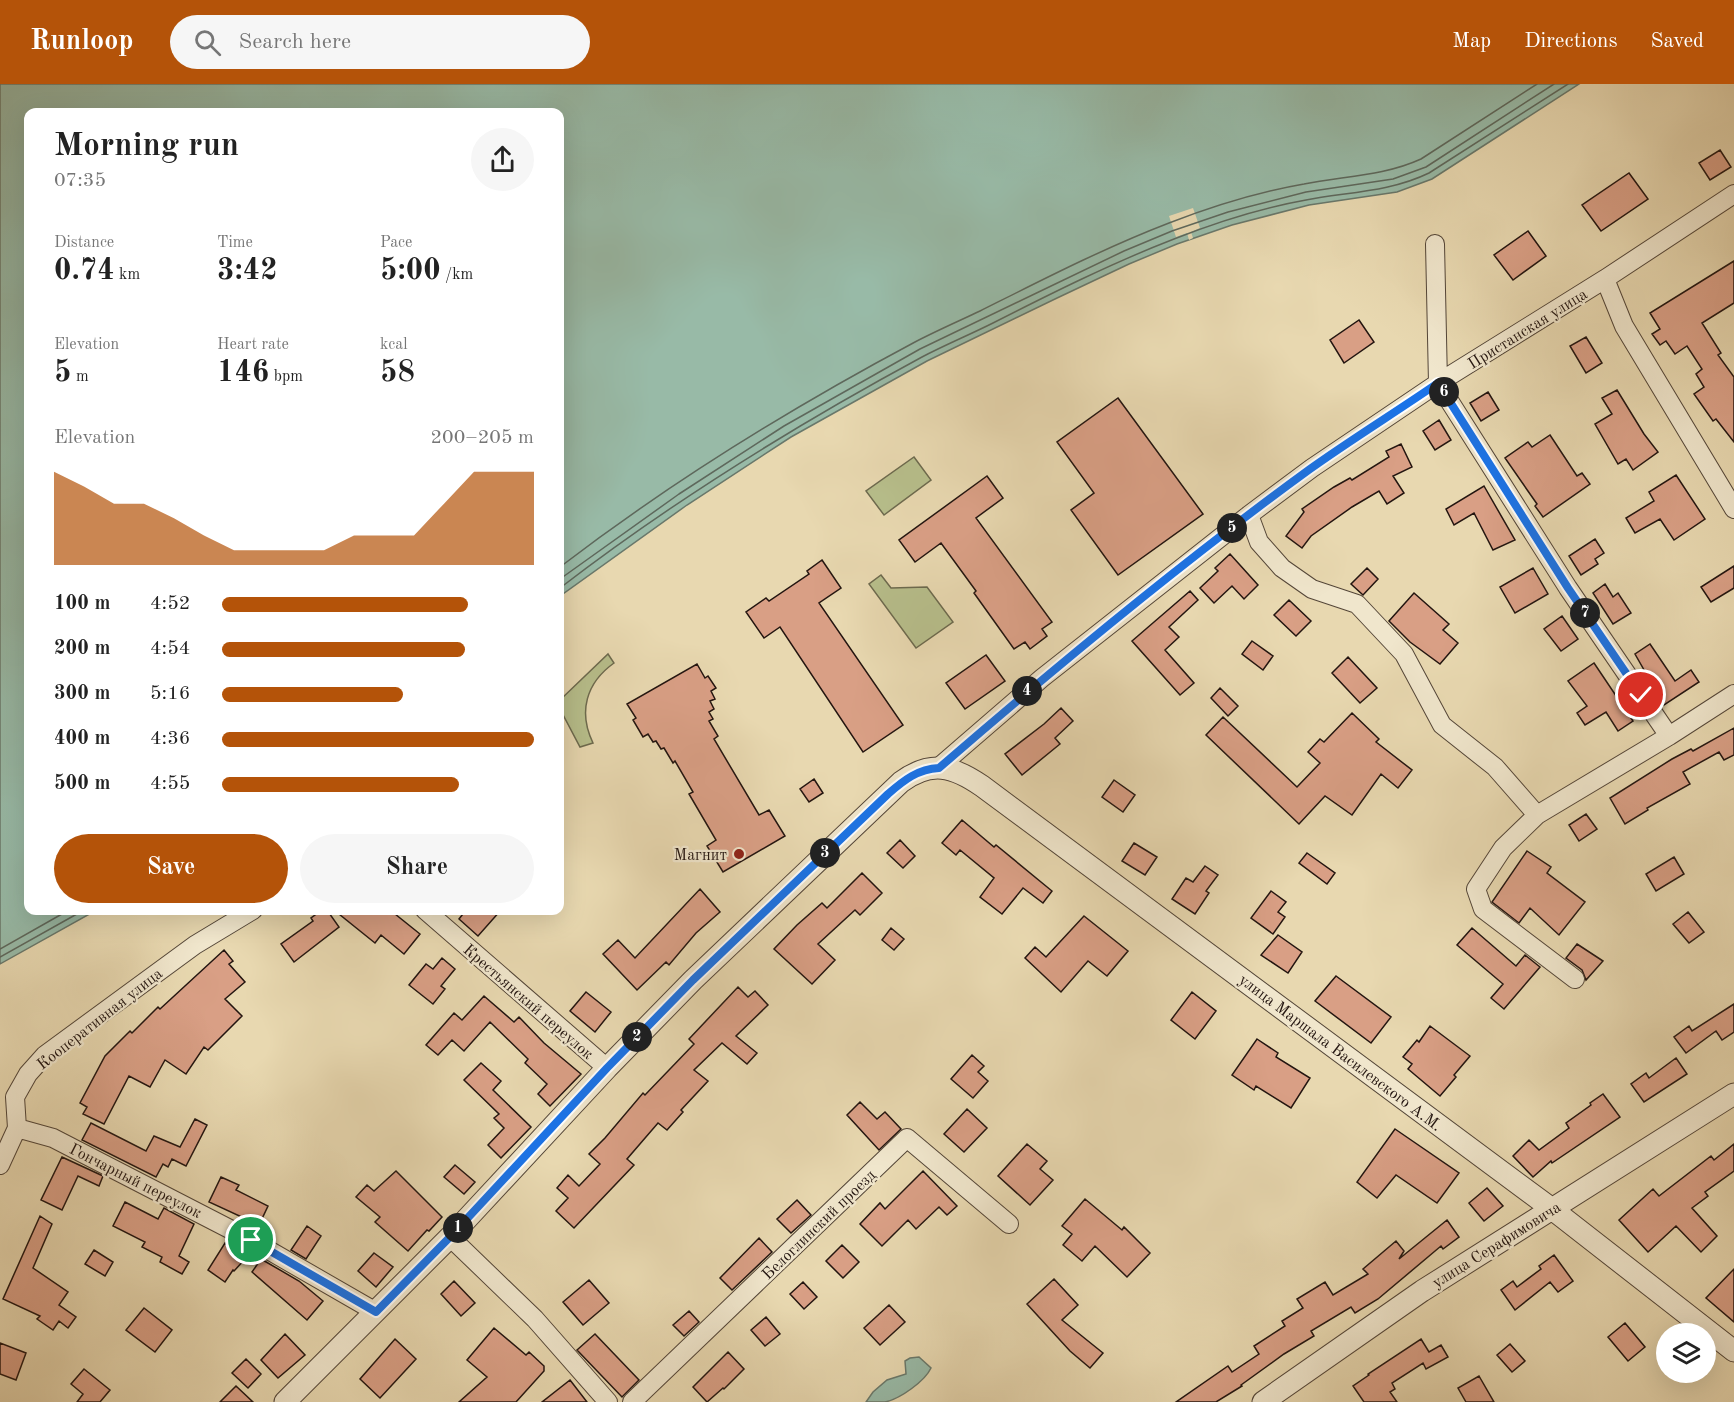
<!DOCTYPE html>
<meta charset="utf-8">
<style>
:root{--surface:#fff;--page:#f6f6f6;--text:#222;--muted:#767676;--accent:#b45309}
body{margin:0;font-family:"Old Standard TT",serif;background:var(--page);color:var(--text);height:100vh;display:flex;flex-direction:column;font-size:22px;white-space:nowrap}
*{box-sizing:border-box;margin:0}
p{font-size:20px;color:var(--muted)}
.icon{flex:none;width:33px;height:33px;fill:none;stroke:currentColor;stroke-width:2;stroke-linecap:round;stroke-linejoin:round}
.map{position:relative;flex:1;overflow:hidden}
.panel{position:absolute;left:24px;top:24px;width:540px;height:807px;display:flex;flex-direction:column;background:var(--surface);border-radius:12px;box-shadow:0 6px 24px #0002}
.panel>*{flex:none}
.fabs{position:absolute;left:1656px;top:1239px;display:grid;gap:12px}
.fabs a{display:grid;place-items:center;width:60px;height:60px;border-radius:50%;background:var(--surface);box-shadow:0 6px 24px #0002;font-size:30px}
.pin{position:absolute;display:grid;place-items:center;width:51px;height:51px;color:#fff;margin:-26px;border:3px solid #fff;border-radius:50%;box-shadow:0 2px 6px #0007}
.km{position:absolute;width:30px;height:30px;margin:-15px;border-radius:50%;background:#222;color:#fff;font-size:16px;line-height:30px;text-align:center}
.round{display:grid;place-items:center;flex:none;width:63px;height:63px;border-radius:32px;background:var(--page)}
.head{display:flex;align-items:center;justify-content:space-between;height:102px;padding:0 30px}
h1{font-size:33px;font-weight:700;line-height:45px}
.figures{display:grid;grid-template-columns:repeat(3,1fr);gap:9px;height:102px;padding:6px 30px}
.figures div{display:grid;align-content:center}
.figures b{font-size:30px;font-weight:700}
.figures small{font-size:16px;font-weight:400}
.figures p{font-size:16px}
.chart{height:168px;padding:12px 30px}
.chart p{display:flex;justify-content:space-between}
.chart svg{width:100%;height:108px;margin-top:6px;fill:var(--accent);opacity:.7}
.cta{display:flex;gap:12px;margin-top:auto;padding:12px 30px}
.cta a{flex:1;height:69px;border-radius:36px;background:var(--accent);color:#fff;font-size:24px;font-weight:700;line-height:69px;text-align:center}
.cta a+a{background:var(--page);color:var(--text)}
ul{padding:0 30px;list-style:none;font-size:20px}
li{display:grid;grid-template-columns:96px 72px 1fr;align-items:center;height:45px}
li i{height:15px;border-radius:8px;background:var(--accent)}
header{display:flex;align-items:center;gap:36px;box-sizing:border-box;height:84px;padding:0 30px;background:var(--accent);color:#fff}
header strong{font-size:28px}
nav{display:flex;gap:33px;margin-inline-start:auto;font-size:21px}
.search{width:420px;height:54px;background:var(--page);display:flex;align-items:center;gap:15px;box-sizing:border-box;padding:0 21px;border-radius:33px;color:var(--muted);font-size:22px}
.map>svg:first-child{display:block}
.green{fill:#b7be8b;stroke:#6d6a4e;stroke-width:1.5}
.water{fill:#98baa7;stroke:#69786b;stroke-width:1.5}
.pier{fill:#e8d8b0}
.lines{fill:none;stroke-linecap:round;stroke-linejoin:round}
.shore{stroke:#5e685c;stroke-width:1.5}
.building{fill:#d99f85;stroke:#231510;stroke-width:1.5}
.minor-casing{stroke:#544638;stroke-width:20}
.tertiary-casing{stroke:#544638;stroke-width:23}
.minor{stroke:#f0e6cc;stroke-width:18}
.tertiary{stroke:#f0e6cc;stroke-width:21}
.route-casing{stroke:#fff;stroke-width:12}
.route{stroke:#1a73e8;stroke-width:8}
.poi-dot{fill:#8f2418;stroke:#f0e6cc;stroke-width:2}
.labels{text-anchor:middle;stroke-width:4.5;stroke-linejoin:round;paint-order:stroke}
.street-label{font-size:16px;fill:#231510;stroke:#f0e6cc}
.poi-label{font-size:16px;fill:#231510;stroke:#f0e6cc;text-anchor:end}
</style>
<header>
<strong>Runloop</strong>
<div class="search"><svg class="icon" aria-label="search" viewBox="0 0 24 24"><circle cx="10" cy="10" r="6"/><path d="M15 15l6 6"/></svg>Search here</div>
<nav><a>Map</a><a>Directions</a><a>Saved</a></nav>
</header>
<div class="map">
<svg width="1734" height="1318" viewBox="0 0 1734 1318">
<rect width="100%" height="100%" fill="#e8d8b0"/>
<filter id="stains"><feTurbulence type="fractalNoise" baseFrequency=".00333" numOctaves="4"/><feColorMatrix values="0 0 0 0 .2 0 0 0 0 .09 0 0 0 0 .02 0 0 0 .5 -.17"/></filter>
<radialGradient id="worn" r=".72"><stop offset=".6" stop-color="#630" stop-opacity="0"/><stop offset="1" stop-color="#630" stop-opacity=".3"/></radialGradient>
<path class="green" d="M914 373 931 396 884 431 866 407Z
M881 491 891 504 927 503 953 538 916 564 869 500Z
M608 570 614 579C586 599 578 628 593 659L580 663 560 625V616Z"/>
<path class="water" d="M0 0H1579L1432 95 1397 108 1309 121 1232 141 1177 160 1129 180 1055 215 927 277 791 353 687 421 560 512V28H28V826L95 827 0 880Z
M919 1273 931 1284C925 1297 900 1315 885 1318 879 1318 872 1318 866 1318L873 1308 887 1296 906 1290 905 1277 910 1274Z"/>
<path class="pier" d="M1193 124 1200 144 1191 148 1193 154 1189 156 1187 149 1176 153 1169 132Z"/>
<g class="lines">
<path class="shore" d="M560 483C671 398 791 324 915 258 936 247 959 237 980 227 1042 196 1104 164 1169 139 1213 122 1258 108 1304 100 1344 92 1384 92 1421 75L1537 0
M560 495 679 410 784 342 920 265 1049 203 1124 167 1172 147 1228 128 1306 108 1393 95 1426 83 1554 0
M560 504C673 417 796 341 922 273 945 261 969 251 993 239 1052 209 1112 179 1174 155 1217 138 1261 124 1306 116 1348 108 1390 108 1429 89L1568 0
M0 865 69 826
M0 873 84 826"/>
</g>
<path class="building" d="M1720 66 1731 83 1710 96 1699 79Z
M1629 89 1648 115 1601 147 1582 121Z
M1528 147 1546 172 1513 196 1494 171Z
M1734 177V219L1702 239 1721 269 1718 271 1734 293V358L1716 335 1713 337 1694 310 1704 303 1696 290 1702 285 1687 262 1675 270 1666 257 1660 261 1652 250 1660 245 1650 229Z
M1359 236 1374 258 1344 279 1330 256Z
M1586 253 1602 279 1586 289 1570 262Z
M1617 306 1644 350 1658 368 1633 386 1626 375 1618 380 1595 340 1612 330 1602 314Z
M1488 308 1499 326 1481 337 1470 319Z
M1118 314 1203 430 1118 491 1071 426 1094 409 1057 358Z
M1439 336 1451 356 1435 366 1423 347Z
M1550 351 1577 392 1582 389 1590 400 1543 433 1535 422 1537 420 1505 374 1528 358 1532 363Z
M1401 360 1412 383 1393 392 1404 409 1387 420 1379 407 1352 423 1311 452 1302 464 1286 452 1304 428 1302 425 1334 403 1350 394 1352 396 1389 373 1386 367Z
M1676 391 1705 435 1674 456 1660 435 1635 449 1626 434 1654 417 1649 408Z
M987 392 1003 414 976 434 1052 538 1042 545 1047 552 1030 565 1025 558 1014 565 974 509 976 507 941 459 915 478 899 456Z
M1484 402 1515 456 1493 466 1474 429 1454 441 1446 425Z
M1595 455 1604 469 1595 475 1598 480 1581 491 1569 472Z
M1230 470 1258 501 1244 515 1232 502 1214 519 1200 504 1218 487 1215 484Z
M822 476 841 504 819 519 903 641 863 668 780 543 764 554 746 528 766 514 769 517 809 490 807 487Z
M1734 482V504L1711 518 1701 503Z
M1367 484 1378 495 1363 511 1351 500Z
M1533 484 1548 510 1515 529 1500 503Z
M1605 500 1613 513 1618 509 1631 529 1613 540 1593 509Z
M1190 507 1198 516 1169 543 1179 553 1165 566 1194 599 1180 611 1132 557Z
M1414 509 1449 540 1443 546 1458 559 1440 580 1410 558 1389 537Z
M1289 516 1311 537 1296 552 1274 531Z
M1562 532 1578 555 1561 567 1544 545Z
M1252 557 1273 572 1263 586 1242 570Z
M1650 560 1675 597 1691 586 1699 598 1664 621 1635 570Z
M986 571 1005 597 965 625 946 599Z
M1348 573 1377 604 1360 619 1332 589Z
M1594 579 1633 637 1618 647 1606 628 1585 641 1577 629 1587 622 1568 597Z
M697 580 705 594 708 592 716 604 711 607 715 615 710 617 714 625 709 628 713 635 709 637 718 652 714 655 759 731 769 726 785 752 723 788 707 762 716 756 689 710 693 708 675 677 673 679 664 664 661 665 656 657 653 658 648 650 643 653 633 636 636 634 627 620Z
M1220 604 1238 622 1228 632 1211 614Z
M1061 624 1073 637 1055 654 1060 660 1022 691 1005 670 1044 640Z
M1352 629 1379 655 1376 658 1412 686 1398 704 1381 690 1352 731 1325 712 1299 740 1206 651 1223 633 1297 703 1320 679 1308 668 1320 655 1324 658Z
M1734 644V671L1724 676 1719 668 1683 688 1690 700 1647 724 1648 726 1625 740 1610 714 1672 675 1691 665 1693 667Z
M814 695 823 709 809 718 800 705Z
M1114 696 1135 711 1123 728 1102 713Z
M1586 730 1597 745 1579 757 1569 741Z
M962 736 994 763 996 761 1052 807 1043 819 1023 804 1002 830 980 813 994 794 960 766 956 771 942 759Z
M900 756 915 772 903 784 887 769Z
M1134 759 1157 773 1145 791 1122 777Z
M1527 767 1551 783 1547 789 1585 818 1559 851 1530 824 1519 839 1492 818Z
M1307 769 1335 789 1327 800 1299 779Z
M1674 773 1684 790 1656 807 1646 790Z
M1205 782 1218 791 1206 807 1209 809 1195 830 1172 815 1186 794 1193 798Z
M862 789 882 809 860 831 855 826 818 860 835 876 812 900 774 865 797 841 822 819 827 824Z
M700 805 720 828 696 849 669 881 666 878 637 906 603 870 618 856 635 874Z
M1271 807 1286 818 1278 828 1285 833 1273 850 1251 834Z
M322 826H327L339 843 294 878 281 860 313 837 311 834Z
M334 826H390L420 850 404 870 381 851 375 859Z
M466 826H501L478 852 459 835Z
M1688 828 1704 848 1689 859 1673 840Z
M1084 832 1128 867 1107 892 1088 877 1061 908 1025 874 1035 863 1046 873Z
M891 844 904 855 894 866 882 856Z
M1472 844 1516 882 1525 871 1540 883 1504 925 1491 914 1503 900 1457 861Z
M1278 851 1302 868 1288 889 1261 871Z
M1577 860 1603 877 1586 896 1582 886 1566 874Z
M224 866 233 877 229 880 245 898 225 915 242 932 208 966 204 963 186 990 165 976 150 1003 129 992 104 1040 83 1030 87 1023 80 1019 105 972 130 947 132 949 158 923 160 925Z
M442 874 455 885 441 902 445 905 433 920 409 901 426 880 433 885Z
M1336 892 1391 933 1371 959 1315 917Z
M738 903 748 913 755 907 768 921 736 952 757 969 747 980 722 959 694 986 708 997 681 1026 683 1028 667 1046 658 1039 627 1075 634 1081 574 1144 556 1127 568 1114 557 1104 568 1091 579 1102 600 1080 589 1070 605 1054 643 1009 645 1011 694 960 689 955Z
M586 908 611 928 595 948 570 927Z
M1192 908 1216 927 1195 955 1171 936Z
M484 912 514 938 519 933 544 959 581 990 550 1022 538 1010 547 1000 525 979 528 975 490 938 464 967 452 956 438 971 426 961 454 929 462 936Z
M1734 920V948L1722 956 1716 947 1686 969 1674 953 1689 942 1692 947Z
M1430 942 1470 972 1454 991 1456 993 1440 1012 1408 985 1412 980 1403 973 1417 956 1419 958Z
M1257 955 1278 969 1276 973 1310 994 1291 1024 1256 1002 1254 1006 1232 991Z
M972 971 984 982 978 988 988 997 973 1014 951 995Z
M1676 974 1687 990 1644 1018 1631 1000 1646 989 1649 994Z
M481 979 501 997 493 1006 531 1043 501 1074 488 1061 504 1044 494 1034 499 1030 464 996Z
M1603 1010 1620 1033 1552 1079 1551 1077 1533 1093 1513 1072 1529 1056 1539 1066 1569 1044 1566 1039 1591 1021 1590 1019Z
M860 1018 877 1035 885 1028 901 1045 879 1066 847 1031Z
M967 1025 987 1044 964 1068 944 1050Z
M195 1035 207 1041 186 1082 172 1075 168 1083 163 1080 156 1093 82 1056 91 1039 146 1067 154 1052 180 1063Z
M1395 1045 1459 1089 1437 1119 1396 1091 1377 1114 1357 1098Z
M1027 1060 1047 1077 1040 1085 1053 1096 1030 1121 998 1092Z
M1734 1060V1087L1705 1108 1708 1112 1692 1124 1717 1152 1701 1168 1676 1142 1648 1168 1619 1136 1653 1105 1659 1112 1711 1072 1714 1076Z
M62 1073 103 1092 99 1102 78 1092 62 1126 41 1116Z
M455 1081 475 1098 464 1110 444 1093Z
M396 1087 442 1133 429 1147 427 1146 408 1167 375 1138 380 1133 356 1113 367 1101 374 1107Z
M923 1087 957 1122 947 1131 939 1123 916 1145 908 1136 882 1162 860 1140 880 1119 885 1125Z
M221 1093 239 1101 236 1106 268 1122 259 1141 209 1118Z
M1487 1104 1503 1122 1484 1137 1469 1119Z
M1085 1115 1122 1146 1124 1143 1150 1169 1127 1193 1095 1162 1082 1177 1063 1161 1072 1150 1062 1142Z
M797 1116 811 1131 791 1149 777 1135Z
M125 1118 158 1135 164 1124 194 1140 179 1172 189 1178 182 1190 160 1178 162 1173 142 1163 145 1158 113 1142Z
M40 1132 52 1140 33 1184 68 1208 59 1221 76 1233 68 1244 59 1237 53 1246 37 1235 40 1232 3 1215Z
M1447 1136 1459 1153 1443 1165 1441 1162 1378 1215 1355 1229 1351 1223 1311 1247 1314 1252 1284 1270 1241 1301 1242 1302 1216 1318H1176L1228 1282 1232 1288 1259 1270 1254 1262 1285 1242 1282 1237 1303 1224 1297 1215 1325 1198 1333 1211 1368 1190 1363 1185 1396 1157 1404 1167 1399 1175Z
M307 1142 321 1152 306 1175 291 1166Z
M759 1154 772 1168 732 1206 720 1194Z
M225 1159 247 1173 234 1187 233 1186 225 1198 208 1186Z
M842 1161 859 1178 843 1194 826 1177Z
M94 1166 113 1178 105 1192 85 1180Z
M374 1169 393 1183 376 1203 358 1187Z
M1554 1171 1573 1197 1558 1208 1550 1198 1515 1226 1501 1206 1513 1197 1517 1203 1541 1185 1539 1182Z
M261 1175 299 1197 323 1217 307 1236 252 1188Z
M1734 1185V1238L1706 1214Z
M1054 1195 1078 1221 1062 1236 1103 1269 1090 1284 1070 1267 1027 1220Z
M589 1196 609 1219 583 1241 563 1218Z
M454 1197 475 1219 461 1232 441 1210Z
M803 1198 817 1213 804 1225 790 1210Z
M889 1221 905 1238 880 1261 864 1244Z
M144 1224 172 1246 155 1268 126 1246Z
M689 1227 699 1238 684 1252 673 1241Z
M766 1233 780 1250 765 1262 751 1246Z
M1625 1239 1645 1263 1628 1277 1608 1253Z
M494 1244 526 1271 529 1268 544 1282V1287L516 1318H459L487 1293 467 1276Z
M285 1250 305 1271 278 1294 261 1276Z
M595 1250 639 1296 622 1313 577 1266Z
M395 1255 416 1275 380 1314 360 1295Z
M1421 1255 1429 1268 1441 1261 1448 1273 1426 1285 1423 1279 1392 1299 1395 1305 1390 1308 1397 1318H1364L1353 1302 1369 1291 1368 1290Z
M0 1259 26 1269 16 1296 0 1290Z
M1510 1260 1525 1277 1512 1288 1497 1271Z
M728 1268 744 1285 724 1305 723 1304 707 1318 693 1303Z
M246 1275 261 1290 248 1304 232 1289Z
M84 1285 110 1306 100 1318H77L83 1310 71 1300Z
M1479 1292 1494 1318H1466L1458 1304Z
M570 1296 587 1318H542Z
M236 1302 253 1318H220Z"/>
<g class="lines">
<g class="minor-casing">
<path id="minor" d="M1435 160 1438 299 1568 504 1669 652
M1605 195 1624 242 1734 425
M1249 431 1259 458 1282 484 1312 505 1357 520 1404 570 1442 641 1495 683 1537 731
M939 683 1042 594 1249 431 1312 384 1438 299 1605 195 1734 110
M425 826 607 984
M1575 895 1483 825 1476 805 1503 764 1537 731 1669 652 1734 610
M17 1044 53 1054 251 1156 376 1228
M0 1081 17 1044 15 1013 28 990 45 971 195 861 253 826
M450 1153 535 1235 608 1318
M632 1318 907 1054 1009 1140"/>
</g>
<g class="tertiary-casing">
<path id="tertiary" d="M285 1318 450 1153 607 984 693 896 901 698C931 676 953 682 982 702L1552 1125 1734 1267
M1263 1318 1422 1207 1734 1010"/>
</g>
<use href="#minor" class="minor"/>
<use href="#tertiary" class="tertiary"/>
</g>
<g class="lines">
<g class="route-casing">
<path id="route" d="M251 1156 376 1228 450 1153 607 984 693 896 888 710C904 696 918 685 939 684 1059 580 1182 478 1310 385 1352 355 1396 328 1438 299L1568 504 1641 611"/>
</g>
<use href="#route" class="route"/>
</g>
<circle class="poi-dot" cx="739" cy="770" r="6"/>
<g class="labels">
<g class="street-label">
<text transform="translate(1527 244) rotate(-32)" y="6">Пристанская улица</text>
<text transform="translate(529 917) rotate(41)" y="6">Крестьянский переулок</text>
<text transform="translate(99 934) rotate(-38)" y="6">Кооперативная улица</text>
<text transform="translate(1341 968) rotate(37)" y="6">улица Маршала Василевского А.М.</text>
<text transform="translate(136 1096) rotate(27)" y="6">Гончарный переулок</text>
<text transform="translate(818 1140) rotate(-44)" y="6">Белоглинский проезд</text>
<text transform="translate(1496 1160) rotate(-32)" y="6">улица Серафимовича</text>
</g>
<g class="poi-label">
<text x="727" y="776">Магнит</text>
</g>
</g>
<rect width="100%" height="100%" filter="url(#stains)"/>
<rect width="100%" height="100%" fill="url(#worn)"/>
</svg>
<div class="fabs">
<a><svg class="icon" aria-label="layers" viewBox="0 0 24 24"><path d="M12 4l9 5-9 5-9-5zM3 14l9 5 9-5"/></svg></a>
</div>
<div class="pin" style="left:251px;top:1156px;background:#1e9e55"><svg class="icon" aria-label="arrive" viewBox="0 0 24 24"><path d="M6 21V4h12l-3 4 3 4H6"/></svg></div>
<div class="pin" style="left:1641px;top:611px;background:#d93025"><svg class="icon" aria-label="check" viewBox="0 0 24 24"><path d="M5 12l5 5 9-10"/></svg></div>
<b class="km" style="left:458px;top:1144px">1</b>
<b class="km" style="left:637px;top:953px">2</b>
<b class="km" style="left:825px;top:769px">3</b>
<b class="km" style="left:1027px;top:607px">4</b>
<b class="km" style="left:1232px;top:444px">5</b>
<b class="km" style="left:1444px;top:308px">6</b>
<b class="km" style="left:1585px;top:529px">7</b>
<section class="panel">
<div class="head"><div><h1>Morning run</h1><p>07:35</p></div><a class="round"><svg class="icon" aria-label="share" viewBox="0 0 24 24"><path d="M12 15V3M7 8l5-5 5 5M5 13v7h14v-7"/></svg></a></div>
<div class="figures">
<div><p>Distance</p><b>0.74<small> km</small></b></div>
<div><p>Time</p><b>3:42</b></div>
<div><p>Pace</p><b>5:00<small> /km</small></b></div>
</div>
<div class="figures">
<div><p>Elevation</p><b>5<small> m</small></b></div>
<div><p>Heart rate</p><b>146<small> bpm</small></b></div>
<div><p>kcal</p><b>58</b></div>
</div>
<div class="chart"><p><span>Elevation</span>200–205 m</p>
<svg viewBox="0 0 160 44" preserveAspectRatio="none"><path d="M0 44V6L10 12L20 19L30 19L40 25L50 32L60 38L70 38L80 38L90 38L100 32L110 32L120 32L130 19L140 6L150 6L160 6V44z"/></svg>
</div>
<ul>
<li><b>100 m</b>4:52<i style="width:79%"></i></li>
<li><b>200 m</b>4:54<i style="width:78%"></i></li>
<li><b>300 m</b>5:16<i style="width:58%"></i></li>
<li><b>400 m</b>4:36<i style="width:100%"></i></li>
<li><b>500 m</b>4:55<i style="width:76%"></i></li>
</ul>
<div class="cta"><a>Save</a><a>Share</a></div>
</section>
</div>
